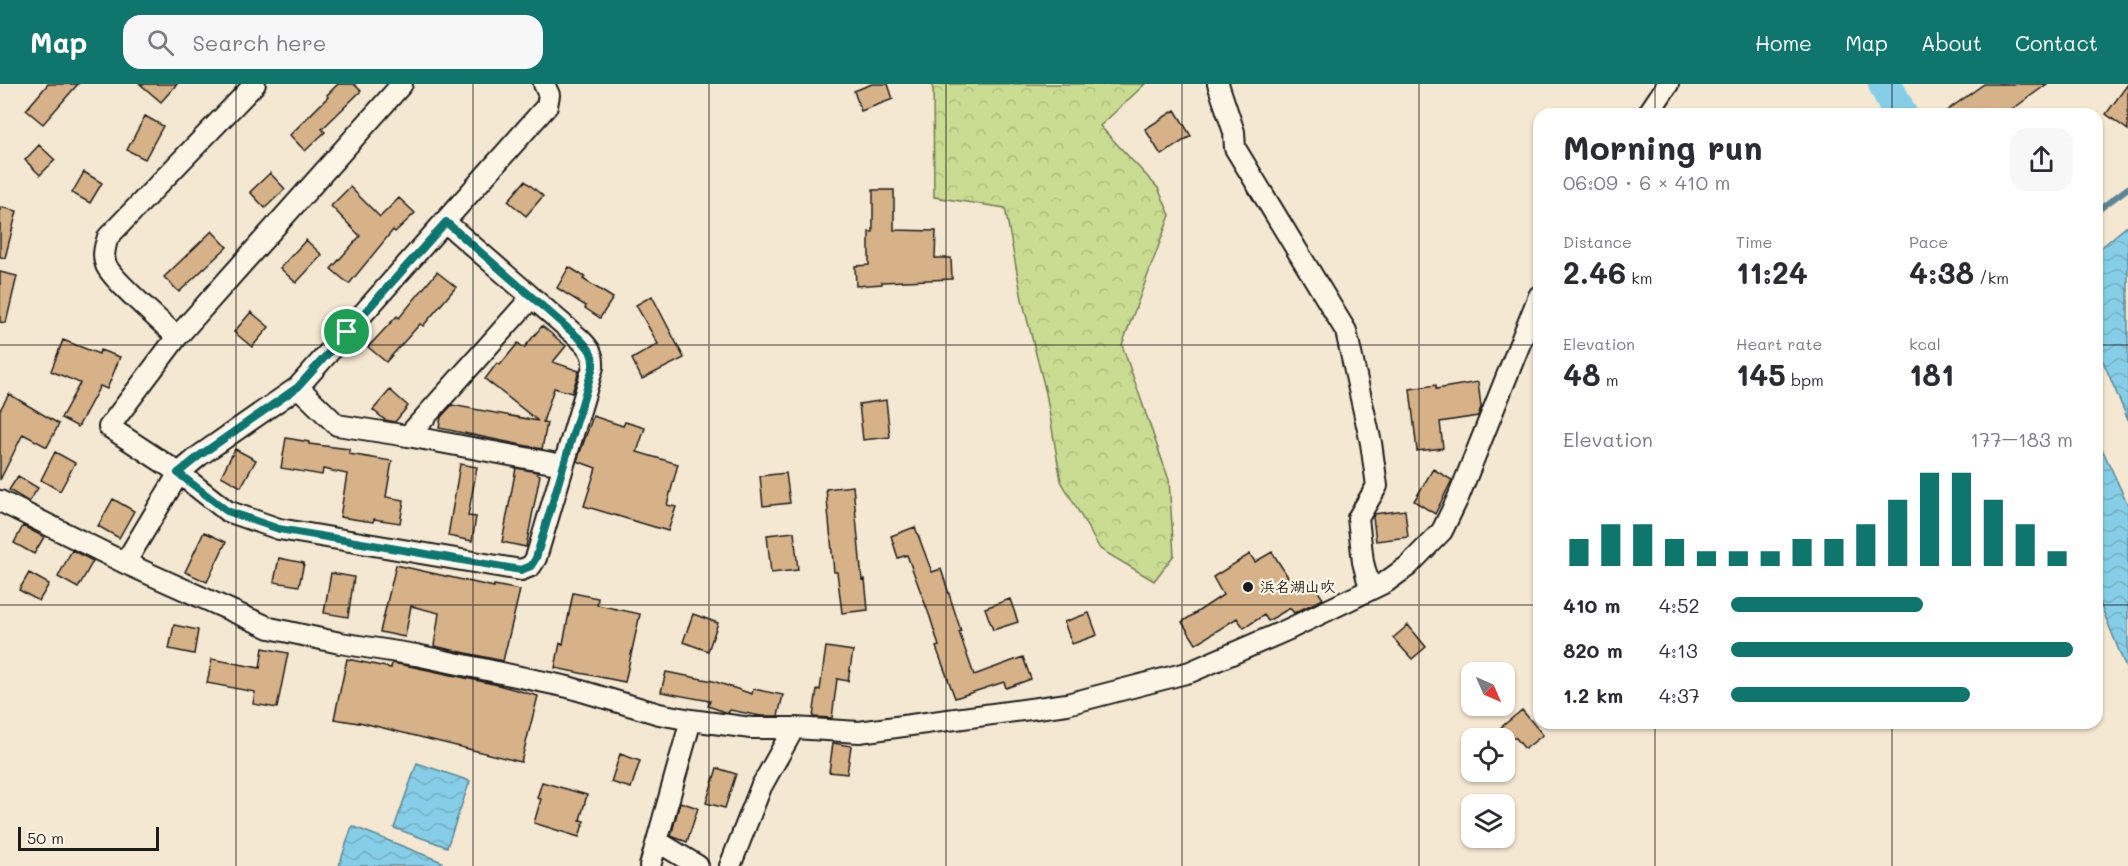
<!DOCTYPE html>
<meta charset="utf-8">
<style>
:root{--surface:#fff;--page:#f7f7f7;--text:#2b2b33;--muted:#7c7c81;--accent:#0f766e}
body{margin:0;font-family:Mali,"Klee One",sans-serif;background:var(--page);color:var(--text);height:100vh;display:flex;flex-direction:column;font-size:22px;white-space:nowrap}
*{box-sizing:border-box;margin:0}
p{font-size:20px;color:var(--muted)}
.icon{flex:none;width:33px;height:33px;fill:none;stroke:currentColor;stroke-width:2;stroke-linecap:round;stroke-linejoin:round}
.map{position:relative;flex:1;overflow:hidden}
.sheet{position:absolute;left:1533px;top:24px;width:570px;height:621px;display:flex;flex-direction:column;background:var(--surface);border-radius:18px;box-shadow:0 2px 4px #0004}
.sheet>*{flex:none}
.needle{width:39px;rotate:135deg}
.buttons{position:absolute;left:1461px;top:578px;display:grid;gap:12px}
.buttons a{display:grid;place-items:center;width:54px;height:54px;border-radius:12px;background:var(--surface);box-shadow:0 2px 4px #0004;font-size:30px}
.scale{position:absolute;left:18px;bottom:15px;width:141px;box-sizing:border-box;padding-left:6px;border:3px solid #1c1c1c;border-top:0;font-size:16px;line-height:21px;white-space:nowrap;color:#1c1c1c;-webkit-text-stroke:4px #fcf5e5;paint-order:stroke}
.pin{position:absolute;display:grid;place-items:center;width:51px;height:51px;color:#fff;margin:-26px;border:3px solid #fff;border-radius:50%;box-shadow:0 2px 6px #0007}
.round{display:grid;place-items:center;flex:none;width:63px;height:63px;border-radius:18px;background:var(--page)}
.head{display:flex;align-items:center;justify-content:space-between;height:102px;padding:0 30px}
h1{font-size:33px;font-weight:700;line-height:45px}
.figures{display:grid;grid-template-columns:repeat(3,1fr);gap:9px;height:102px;padding:6px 30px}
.figures div{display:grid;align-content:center}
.figures b{font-size:30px;font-weight:700}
.figures small{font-size:16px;font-weight:400}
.figures p{font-size:16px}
.chart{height:168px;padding:12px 30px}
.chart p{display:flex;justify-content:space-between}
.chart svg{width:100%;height:108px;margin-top:6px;stroke:var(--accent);stroke-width:6}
ul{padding:0 30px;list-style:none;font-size:20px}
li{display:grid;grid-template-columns:96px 72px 1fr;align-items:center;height:45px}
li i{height:15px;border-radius:8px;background:var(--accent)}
header{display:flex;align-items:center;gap:36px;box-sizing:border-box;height:84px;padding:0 30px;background:var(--accent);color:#fff}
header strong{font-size:28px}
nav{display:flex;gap:33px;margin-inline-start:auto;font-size:21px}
.search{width:420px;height:54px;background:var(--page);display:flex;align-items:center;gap:15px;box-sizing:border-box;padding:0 21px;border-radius:18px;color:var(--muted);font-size:22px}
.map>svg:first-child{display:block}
.forest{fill:url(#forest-crowns);stroke:#727c56;stroke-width:1.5}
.water{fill:url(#water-waves);stroke:#5c8796;stroke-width:1.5}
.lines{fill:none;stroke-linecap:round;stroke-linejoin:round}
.stream{stroke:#5c8796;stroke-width:6}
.river{stroke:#86cee7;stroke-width:34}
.building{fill:#d7b288;stroke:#1c1c1c;stroke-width:1.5}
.street-casing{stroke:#1c1c1c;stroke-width:24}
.street{stroke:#fcf5e5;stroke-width:20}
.route-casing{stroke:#fff;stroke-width:12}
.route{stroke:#0f766e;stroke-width:8}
.grid{fill:none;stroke:#1c1c1c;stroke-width:1.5;stroke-opacity:0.55}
.poi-dot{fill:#1c1c1c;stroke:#fcf5e5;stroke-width:2}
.labels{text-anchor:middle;stroke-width:4.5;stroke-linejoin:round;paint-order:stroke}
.poi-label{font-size:15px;font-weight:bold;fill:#1c1c1c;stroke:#fcf5e5;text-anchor:start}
</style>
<header>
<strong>Map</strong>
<div class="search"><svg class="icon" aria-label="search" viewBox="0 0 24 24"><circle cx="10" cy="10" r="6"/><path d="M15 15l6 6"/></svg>Search here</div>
<nav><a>Home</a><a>Map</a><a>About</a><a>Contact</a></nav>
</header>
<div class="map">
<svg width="2128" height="782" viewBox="0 0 2128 782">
<defs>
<pattern id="forest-crowns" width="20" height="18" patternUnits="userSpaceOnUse" patternTransform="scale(1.5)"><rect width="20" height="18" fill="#c9dc91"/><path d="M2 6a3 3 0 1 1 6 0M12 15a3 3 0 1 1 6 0" fill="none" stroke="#acbc7c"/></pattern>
<pattern id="water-waves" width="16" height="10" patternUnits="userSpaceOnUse" patternTransform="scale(1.5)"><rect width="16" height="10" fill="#86cee7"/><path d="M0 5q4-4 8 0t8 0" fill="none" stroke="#73b0c6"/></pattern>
</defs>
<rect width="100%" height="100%" fill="#f5e8d2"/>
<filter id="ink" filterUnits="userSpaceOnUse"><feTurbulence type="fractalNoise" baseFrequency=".0167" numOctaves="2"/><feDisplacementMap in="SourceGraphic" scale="12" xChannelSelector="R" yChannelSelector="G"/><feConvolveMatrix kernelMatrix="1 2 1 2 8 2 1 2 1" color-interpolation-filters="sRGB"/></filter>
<g filter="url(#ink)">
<path class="forest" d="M931 0H1145L1100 42 1158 104 1170 131 1122 261 1169 396 1174 471 1154 497 1100 465 1061 397 1046 309 1022 215 1005 124 934 113 933 5Z"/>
<path class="water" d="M2128 141V336L2097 263V167Z
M2097 354 2128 421V589L2097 512Z
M417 679 470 697 447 763 394 744Z
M352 742 442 778 440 782H339Z"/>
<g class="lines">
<path class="stream" d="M2097 127 2128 104"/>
<path class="river" d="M1885 0 1900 30"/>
</g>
<path class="building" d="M48 0H78L43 40 26 26Z
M140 0H177L161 18Z
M338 0H354L361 7 322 45 325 48 305 67 290 51 328 13 327 11Z
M872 0H888L893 15 861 27 854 7Z
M1984 0H2047L2006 30H1942Z
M2128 0V46L2106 30Z
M1175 26 1191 52 1161 71 1145 45Z
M145 32 163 42 145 75 127 66Z
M39 61 55 76 40 91 25 76Z
M84 88 102 99 90 119 72 109Z
M270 89 285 105 265 124 250 108Z
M525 97 543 112 526 132 508 117Z
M350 103 380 133 399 114 415 129 395 148 393 146 349 200 331 185 360 152 331 122Z
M873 106H894V146L936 147 935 174H951L952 195 882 198V200L856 202 855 182 869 181V148H873Z
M0 123 17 127 5 174 0 173Z
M212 147 227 163 179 208 164 193Z
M306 156 322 171 296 199 280 184Z
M569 183 585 193 583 195 613 214 600 234 585 224 586 222 557 204Z
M0 188 17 192 6 239 0 238Z
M437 188 456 203 423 242 420 240 386 278 368 263 397 232 399 234Z
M652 212 684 274 642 295 632 275 658 260 636 221Z
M251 228 269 243 252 263 234 248Z
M542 242 566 262 553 278 579 287 572 309 554 304 543 338 547 339 542 365 439 344 441 333 452 321 538 337 485 295 497 279 500 281 518 259 524 264Z
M63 256 99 270 100 266 120 273 107 305 100 302 78 343 61 334 80 299 51 287Z
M1478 298 1481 323 1478 332 1440 338 1443 364 1417 367 1410 305 1436 301V305Z
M390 306 408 322 395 338 385 336 373 326Z
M9 310 59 340 47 363 23 350 0 396V326Z
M886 316 890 353 863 356 859 320Z
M593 332 623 342 625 338 645 344 637 368 678 380 667 421 676 423 668 447 584 422 596 384 577 377Z
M286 354 309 358V360L349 365V370L392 377 386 413 404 416 400 439 374 435 373 438 340 433 347 390 323 385 322 391 281 384Z
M235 365 256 376 241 403 221 392Z
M55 368 75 379 60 407 41 396Z
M460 380 477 383 468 432 476 433 472 457 448 452Z
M516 384 537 388V390L540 391 526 463 502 458Z
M1433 385 1452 396 1435 430 1414 417Z
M786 389 790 419 763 422 760 392Z
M18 392 38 404 29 418 9 406Z
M853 402 862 496 865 495 868 526 842 529 837 488H834L826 405Z
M113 415 134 427 119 454 98 442Z
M1405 426 1408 453 1376 457 1373 433 1374 430Z
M23 442 44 453 34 470 14 459Z
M915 443 932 488 941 485 961 547 959 548 974 591 1023 573 1031 595 1006 604 1004 598 955 614 936 563 939 562 930 533 907 471 898 474 891 452Z
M204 448 226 458 207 498 185 488Z
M794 448 798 486 771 489 767 451Z
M72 466 93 477 78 504 58 493Z
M1272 468 1297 507 1312 498 1323 515 1294 529 1290 524 1268 537 1264 531 1244 544 1237 534 1196 560 1182 538 1223 511 1213 493 1250 470 1255 478Z
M279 474 304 479 299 502 274 498Z
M396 481 494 503V501L520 506 503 577 434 562 439 529 411 522 405 553 380 548Z
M29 489 49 500 39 517 19 506Z
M331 489 354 493 348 533 324 529Z
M573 509 598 514 597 521 640 530 625 598 555 584 560 559 563 560Z
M1010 515 1018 538 993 546 985 524Z
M1089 529 1097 551 1072 560 1064 538Z
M693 530 718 539 708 567 683 558Z
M174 541 198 546 194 570 169 565Z
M1408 541 1426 563 1412 575 1393 554Z
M826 563 853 567 848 597 837 595 832 634 813 633 817 605 820 606Z
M263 564 288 569 277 624 253 620 255 608 207 599 212 575 260 584Z
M347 575 391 584 392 579 414 583 498 601 538 612 521 678 359 638V639L334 635Z
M666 588 713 597 752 610 753 605 783 611 778 632H761L730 626 728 629 708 622 710 617 661 608Z
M1522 626 1543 651 1525 665 1516 654H1488Z
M833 659 851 662 847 690 829 688Z
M620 670 640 677 631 704 611 698Z
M717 684 736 690 725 724 706 719Z
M542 698 587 711 580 736 584 737 579 753 534 739 541 715 537 714Z
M680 718 698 724 687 758 671 752Z"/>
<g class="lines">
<g class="street-casing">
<path id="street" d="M402 0 177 253 109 343 179 389 227 427 279 445 521 486 531 482 536 474 593 283C594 270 589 264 580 255L445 138
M1218 0 1234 48 1235 64 1346 247 1371 359 1377 402 1358 434 1363 478 1370 505
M1648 30 1668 0
M177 253C163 239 112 196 106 181 102 172 105 162 108 153L255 0
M298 303 337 341 408 352 563 381
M408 352 531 214
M0 417 125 479 270 544 340 559 416 571 568 603 659 630 691 636 751 644H794L859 648 1067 620 1190 588 1289 545 1386 498 1408 482 1442 447 1458 414 1539 212
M125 479 179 389 199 372 298 303 547 22 549 11 544 0
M657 757 698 782
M650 782 691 636
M730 782 761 703 794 644"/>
</g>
<use href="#street" class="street"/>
</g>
</g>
<g class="lines" filter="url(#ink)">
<g class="route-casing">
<path id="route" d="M446 138 580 255C589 264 594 270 593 283L536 474 531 482 521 486 279 445 227 427 178 389 199 372 298 303Z"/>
</g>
<use href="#route" class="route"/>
</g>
<path class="grid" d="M236 0V782M473 0V782M709 0V782M946 0V782M1182 0V782M1419 0V782M1655 0V30M1892 0V30M0 261H1539M2097 261H2128M0 521H1539M2097 521H2128M1655 639V782M1892 639V782"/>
<circle class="poi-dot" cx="1248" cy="503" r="6"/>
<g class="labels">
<g class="poi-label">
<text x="1260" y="508">浜名湖山吹</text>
</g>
</g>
</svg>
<div class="buttons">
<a><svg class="needle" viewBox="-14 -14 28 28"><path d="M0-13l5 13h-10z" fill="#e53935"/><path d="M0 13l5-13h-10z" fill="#7c7c81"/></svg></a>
<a><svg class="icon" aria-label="locate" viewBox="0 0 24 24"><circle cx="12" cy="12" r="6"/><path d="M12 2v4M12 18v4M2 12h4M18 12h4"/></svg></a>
<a><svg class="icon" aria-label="layers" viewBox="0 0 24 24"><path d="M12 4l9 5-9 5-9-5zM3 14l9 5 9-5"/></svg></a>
</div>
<div class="scale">50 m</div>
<div class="pin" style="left:347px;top:248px;background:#1e9e55"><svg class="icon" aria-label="arrive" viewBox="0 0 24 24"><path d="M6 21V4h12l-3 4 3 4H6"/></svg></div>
<section class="sheet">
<div class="head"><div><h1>Morning run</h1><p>06:09 · 6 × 410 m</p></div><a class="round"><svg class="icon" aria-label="share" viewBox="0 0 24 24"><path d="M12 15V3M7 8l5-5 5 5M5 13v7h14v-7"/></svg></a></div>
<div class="figures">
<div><p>Distance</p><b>2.46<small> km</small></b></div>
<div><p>Time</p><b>11:24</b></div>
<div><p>Pace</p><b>4:38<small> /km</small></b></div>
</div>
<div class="figures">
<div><p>Elevation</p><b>48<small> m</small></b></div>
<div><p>Heart rate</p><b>145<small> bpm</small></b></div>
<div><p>kcal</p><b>181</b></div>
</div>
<div class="chart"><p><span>Elevation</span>177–183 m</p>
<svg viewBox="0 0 160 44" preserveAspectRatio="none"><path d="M5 44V33M15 44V27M25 44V27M35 44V33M45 44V38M55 44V38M65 44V38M75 44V33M85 44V33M95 44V27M105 44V17M115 44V6M125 44V6M135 44V17M145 44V27M155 44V38"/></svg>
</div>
<ul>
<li><b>410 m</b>4:52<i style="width:56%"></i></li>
<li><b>820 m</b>4:13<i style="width:100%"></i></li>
<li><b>1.2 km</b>4:37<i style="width:70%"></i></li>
</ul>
</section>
</div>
